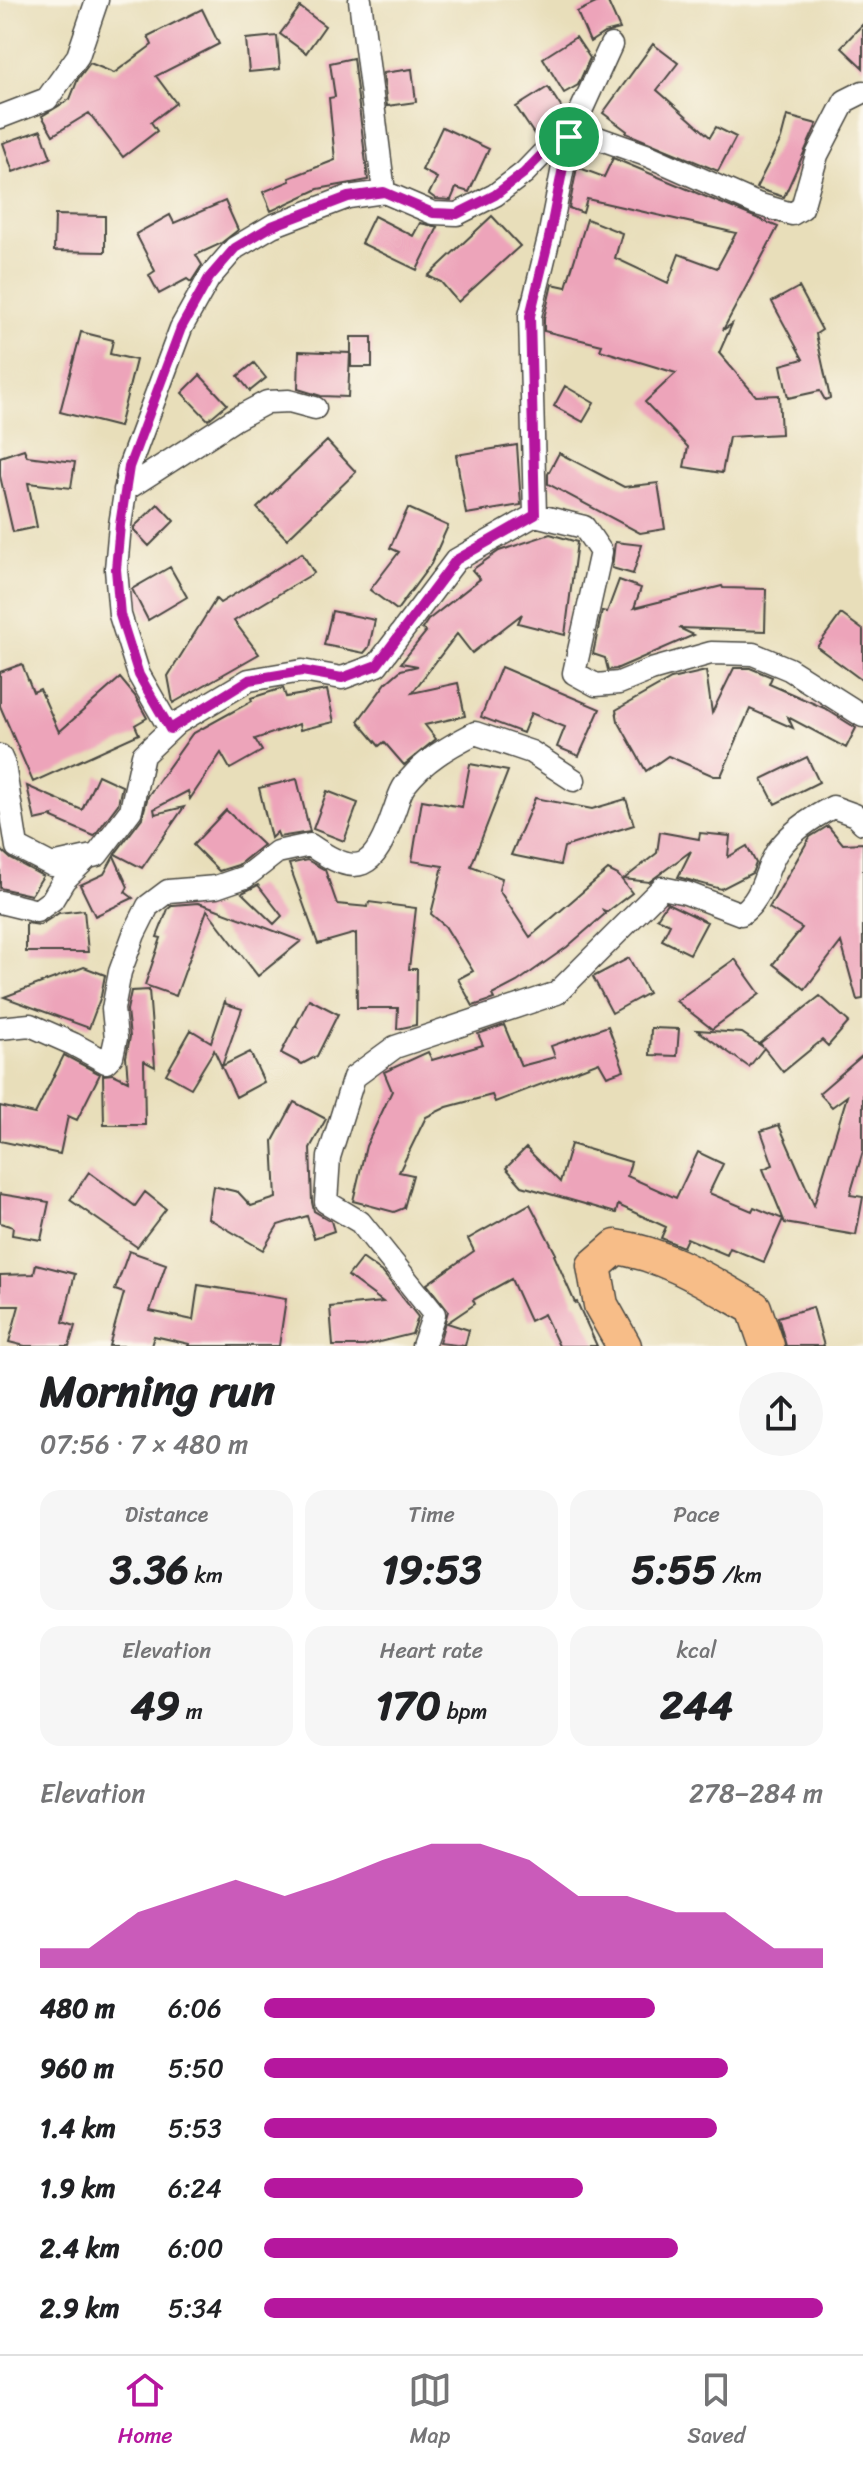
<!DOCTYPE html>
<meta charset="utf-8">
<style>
:root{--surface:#fff;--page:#f6f6f6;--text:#202124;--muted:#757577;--line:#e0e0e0;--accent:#b5179e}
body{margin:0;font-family:Sriracha,sans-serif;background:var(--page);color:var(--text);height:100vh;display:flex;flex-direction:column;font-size:30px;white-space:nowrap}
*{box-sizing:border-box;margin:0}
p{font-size:26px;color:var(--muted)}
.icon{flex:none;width:44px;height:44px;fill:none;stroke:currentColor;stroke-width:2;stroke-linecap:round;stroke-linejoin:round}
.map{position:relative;height:1346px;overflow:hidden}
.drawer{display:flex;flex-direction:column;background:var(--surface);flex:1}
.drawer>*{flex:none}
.pin{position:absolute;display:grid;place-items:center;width:68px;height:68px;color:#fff;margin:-34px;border:4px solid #fff;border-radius:50%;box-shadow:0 2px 8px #0007}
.round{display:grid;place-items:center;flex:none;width:84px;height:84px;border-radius:42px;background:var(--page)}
.overview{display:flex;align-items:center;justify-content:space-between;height:136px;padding:0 40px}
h1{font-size:44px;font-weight:800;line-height:60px}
.figures{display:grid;grid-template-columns:repeat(3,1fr);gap:12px;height:136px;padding:8px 40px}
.figures div{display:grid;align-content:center;border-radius:20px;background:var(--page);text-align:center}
.figures b{font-size:40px;font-weight:800}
.figures small{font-size:22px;font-weight:400}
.figures p{font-size:22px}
.chart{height:224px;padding:16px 40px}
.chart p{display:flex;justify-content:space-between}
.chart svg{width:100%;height:144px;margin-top:8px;fill:var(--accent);opacity:.7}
ul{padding:0 40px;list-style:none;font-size:26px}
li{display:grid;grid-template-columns:128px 96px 1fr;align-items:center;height:60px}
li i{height:20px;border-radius:10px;background:var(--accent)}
.dock{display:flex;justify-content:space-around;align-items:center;height:112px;border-top:2px solid var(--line);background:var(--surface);font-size:22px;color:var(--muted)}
.dock a{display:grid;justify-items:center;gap:4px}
.dock .current{color:var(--accent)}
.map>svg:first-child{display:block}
.building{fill:#eda4ba}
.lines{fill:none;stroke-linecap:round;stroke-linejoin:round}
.minor-casing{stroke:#474640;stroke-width:25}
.primary-casing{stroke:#474640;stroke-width:37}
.minor{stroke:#fff;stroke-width:22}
.primary{stroke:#f7bd88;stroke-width:34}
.route-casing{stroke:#fff;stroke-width:16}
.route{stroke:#b5179e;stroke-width:10}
</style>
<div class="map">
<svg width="863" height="1346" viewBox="0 0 863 1346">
<rect width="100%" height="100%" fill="#fbf7ec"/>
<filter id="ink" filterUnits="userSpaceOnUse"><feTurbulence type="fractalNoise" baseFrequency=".0125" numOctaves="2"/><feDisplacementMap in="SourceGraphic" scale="16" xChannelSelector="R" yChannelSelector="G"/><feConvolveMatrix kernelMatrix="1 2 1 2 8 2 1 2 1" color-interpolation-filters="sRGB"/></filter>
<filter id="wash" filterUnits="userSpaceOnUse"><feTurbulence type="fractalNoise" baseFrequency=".006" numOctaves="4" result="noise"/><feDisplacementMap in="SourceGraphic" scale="32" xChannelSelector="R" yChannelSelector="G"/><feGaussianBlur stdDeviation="1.8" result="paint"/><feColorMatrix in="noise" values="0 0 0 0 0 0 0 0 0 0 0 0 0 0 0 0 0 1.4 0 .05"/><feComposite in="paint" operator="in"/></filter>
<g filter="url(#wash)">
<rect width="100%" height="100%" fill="#e8deba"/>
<g id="blocks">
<path class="building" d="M602 0H607L620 29 604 33 590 42 577 12Z
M300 7 325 26 306 53 280 34Z
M202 9 219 44 156 76 176 103 151 122 157 131 123 157 89 113 53 135 42 116 70 99 78 79 90 63 114 73 152 45 148 36Z
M863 24V68L841 47Z
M277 36 280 69 249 72 246 39Z
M576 37 590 58 578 85 564 93 543 58Z
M653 44 678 63 657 90 710 137 716 127 736 137 718 171 626 133 627 131 603 113Z
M353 58 368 180 318 189 271 211 263 192 290 181 289 178 335 160 329 98 335 97 330 63Z
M412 69 416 102 387 106 383 73Z
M548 87 565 113 561 121 536 137 516 107Z
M787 116 817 124 784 197 756 188 781 139Z
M442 127 489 149 469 192 456 188 451 200 436 199 429 194 437 178 422 170Z
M41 130 51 158 13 172 3 143Z
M613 158 778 227 723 330 732 324 719 353 756 396 779 395 781 434 729 437 722 473 684 467 688 447 645 402 676 373 600 350 602 345 544 331V318L552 284 566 287 587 219 622 233 615 258 668 283 679 254 717 268 736 233 587 199 583 213 569 208 577 167 604 177Z
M225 201 238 230 220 244 196 255 202 265 191 282 187 279 159 294 149 275 155 271 136 234 170 215 174 223Z
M55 215 105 216V252L54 251Z
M374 216 413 236 420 223 438 227 417 270 361 243Z
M492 216 520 246 458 302 441 282 428 276Z
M799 287 822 330 816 334 830 398 825 400 820 391 788 398 781 365 803 359 772 302Z
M81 332 113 340 110 354 136 360 119 427 60 412Z
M351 337H372V367H351Z
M299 351 350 353 348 397 321 396 298 389Z
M254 363 266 378 250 391 238 376Z
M200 375 227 404 208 420 182 393Z
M565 386 594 403 583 422 554 406Z
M327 441 356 472 287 539 257 508Z
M517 445 521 505 466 514 456 455Z
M24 449 27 456 75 462 71 488 28 483 37 527 13 532 0 476V457Z
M559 453 624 487 658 483 665 529 640 533 548 484V474Z
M158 504 174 521 149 546 134 530V527Z
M408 508 448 526 431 564 397 610 370 590 399 552 390 548Z
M550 534 577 542 565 635 518 623 522 614 472 653 457 634 412 693 458 683 465 716 425 725 436 739 404 765 384 742 379 746 358 721 386 683 401 670 418 666 401 663 426 632 422 629 428 620 480 579 472 570 499 551Z
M615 542 642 545 633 574 612 568Z
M302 553 314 573 234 621 259 654 173 703 168 676 216 599 220 603Z
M170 567 187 597 148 620 132 589Z
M619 580 641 588 634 608 722 586 723 588 766 589 765 631 679 628 694 635 616 669 608 670 605 658 593 654 602 611 607 612Z
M332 611 375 620 369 647 364 653 324 645Z
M841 614 863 630V681L817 647Z
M22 664 33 692 40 689 59 732 120 678 135 696 147 718 135 725 139 734 33 782 0 706V672Z
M501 667 600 709 579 756 557 747 565 727 531 713 523 733 481 717Z
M734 668H750L772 677 769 684 824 708 856 728 846 748 788 717 793 728 750 709 721 776H714L668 756 646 771 618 721 616 710 671 679 706 671 712 713Z
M283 688 286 697 327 690 334 722 300 730 299 724 255 739 262 751 230 769 221 753 190 799 188 791 154 809 155 814 184 807 142 868 115 854 142 818 148 796 192 734 252 701 251 698Z
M807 757 819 782 775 804 762 779Z
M470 764 508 771 471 866 502 878 499 890 530 937 608 870 618 875 632 893 607 912 603 910 605 914 567 947 517 982 492 995 494 999 473 1006 458 979 473 971 445 926 431 914 443 866 412 861 422 800 462 807Z
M98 775 122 786 118 804 94 836 52 818 53 816 35 820 27 786 82 810Z
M297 779 310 832 279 837 277 832 271 838 259 788Z
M327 791 358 803 344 841 313 829Z
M535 798 592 809 626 799 634 825 564 847 560 865 511 855Z
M226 810 263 845 238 865 219 871 193 845Z
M828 826 843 844 863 843V999L857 1000 841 942 805 989 773 964 802 928 769 908 810 837Z
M660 832 699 839 700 833 730 836 728 857 747 846 756 863 752 873 721 889 678 877 691 851 649 882 624 879 657 853Z
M0 849 11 859 43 876 31 895 0 888Z
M114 856 128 887 125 892 133 898 95 916 80 885 104 874Z
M307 860 325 870 337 904 368 907 369 902 416 908 409 969H417L416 1025 397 1029 398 1008H357L356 933 318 944 289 864Z
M258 885 282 916 274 924 242 893Z
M198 903 208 906 301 941 258 976 207 910 176 996 145 985 161 938 157 937 168 909 173 905Z
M667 903 707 922 690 954 662 940 670 924 657 918Z
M84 910 88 952H26V923L40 925 59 913Z
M629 958 648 993 612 1013 593 977Z
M735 959 760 994 712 1029 676 1001Z
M84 967 105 975 101 996 89 1028 4 997Z
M149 990 155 1067 144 1061 145 1125H104L103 1075 113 1074 128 1081 126 1057 130 1037 127 1010 131 991Z
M820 996 849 1022 828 1046 822 1040 783 1072 764 1048 749 1067 697 1030 742 1033 763 1047 760 1043Z
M309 999 338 1014 317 1056 302 1064 281 1053 295 1026 297 1027 296 1025Z
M225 1001 226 1004 242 1009 222 1066 250 1052 264 1082 236 1097 214 1050 191 1088 166 1074 191 1030 211 1042Z
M504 1025 521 1066 555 1057 551 1046 608 1026 624 1070 607 1076 599 1062 495 1102 492 1095 447 1107 426 1117 399 1172 413 1175 404 1208 394 1212 353 1201 366 1146 392 1091 384 1072 428 1052 432 1060 483 1045 478 1034Z
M651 1028 679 1029 677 1056 650 1055Z
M64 1055 100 1074 77 1120 68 1116 60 1154 0 1141V1106L35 1114Z
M863 1055V1151L850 1195 863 1197 856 1235 785 1223 763 1169 773 1165 761 1131 779 1125 814 1205 847 1096 832 1107 819 1093Z
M294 1102 326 1119 310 1148 312 1202 314 1211 331 1221 334 1231 314 1238 307 1216 278 1225 263 1250 208 1218 213 1186 238 1192 251 1206 276 1198 273 1141Z
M571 1144 631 1162 627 1176 676 1198 698 1152 723 1164 709 1193 752 1211 754 1207 783 1219 764 1262 730 1248 727 1255 687 1238 683 1247 661 1238 666 1227 618 1205 616 1213 522 1186 506 1168 526 1148 560 1182Z
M89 1172 135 1206 145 1192 166 1209 137 1247 70 1200Z
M0 1194 49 1202 41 1240 12 1235 13 1227 0 1223Z
M530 1204 556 1254 554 1255 575 1303 577 1302 597 1346H559L544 1314 530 1321 511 1279 473 1300 475 1304 447 1323 469 1330 465 1346 439 1343 448 1311 427 1284 474 1251 468 1239Z
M129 1251 166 1264 150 1311 193 1320 198 1285 286 1299 279 1346H188L189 1344 154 1336 151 1346H109L124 1293 115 1290Z
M362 1258 383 1273 418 1317 412 1334 363 1346H333L330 1307 383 1302 348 1276Z
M36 1264 75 1274 63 1322 75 1326 69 1346H25L9 1342 19 1306H0V1275L34 1274Z
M813 1307 824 1346H786L778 1317Z"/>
</g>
</g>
<g filter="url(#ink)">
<use href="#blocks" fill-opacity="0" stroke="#474640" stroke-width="2"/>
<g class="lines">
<g class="minor-casing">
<path id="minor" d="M360 0 384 192
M0 117 47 99 78 56 97 0
M125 490 235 419 267 402 289 401 315 408
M535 515 530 316 549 238 569 137 611 45
M170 729 139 675 120 615 116 569 120 525 129 467 181 328 209 278 235 248 272 226 348 197 384 192 433 213 457 214 495 195 524 173 555 141 581 132 649 156 757 204 792 214 802 208 817 155 845 101 863 92
M0 756 4 765 17 847 52 865 97 855 131 810 143 755 177 723 249 680 302 671 342 678 377 665 456 560 535 515 584 527 601 552 574 673 596 685 619 683 651 670 711 653 753 654 789 669 863 716
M0 902 37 911 52 900 64 880 86 859
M0 1028 30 1025 73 1044 106 1062 112 1056 116 1038 113 1009 120 972 134 934 148 906 168 891 216 887 245 877 277 852 310 845C359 879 374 870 393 814 397 805 399 793 405 785 424 760 448 747 475 733L531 752 574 780
M423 1346 434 1314 360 1222 326 1202 329 1157 354 1077 395 1047 557 993 662 888 686 893 741 914C765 897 763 872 778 850 792 831 813 817 833 807L855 815 863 823"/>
</g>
<g class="primary-casing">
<path id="primary" d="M624 1346 601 1305 594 1266 616 1247C666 1254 710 1283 754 1308L767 1346"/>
</g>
<use href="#minor" class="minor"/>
<use href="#primary" class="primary"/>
</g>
</g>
<g class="lines" filter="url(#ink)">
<g class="route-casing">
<path id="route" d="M569 137 549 238 530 316 535 515 456 560 377 665 342 678 302 671 249 680 170 729 139 675 120 615 116 569 120 525 129 467 181 328 209 278 235 248 272 226 348 197 384 192 433 213 457 214 495 195 524 173 555 141Z"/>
</g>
<use href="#route" class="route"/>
</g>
</svg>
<div class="pin" style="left:569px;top:137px;background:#1e9e55"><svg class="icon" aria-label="arrive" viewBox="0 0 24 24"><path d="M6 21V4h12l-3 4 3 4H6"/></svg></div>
</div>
<section class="drawer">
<div class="overview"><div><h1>Morning run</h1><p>07:56 · 7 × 480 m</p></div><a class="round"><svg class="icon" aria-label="share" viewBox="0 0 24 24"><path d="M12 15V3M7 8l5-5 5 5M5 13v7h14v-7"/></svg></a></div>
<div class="figures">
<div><p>Distance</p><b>3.36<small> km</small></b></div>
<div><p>Time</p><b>19:53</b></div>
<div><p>Pace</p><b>5:55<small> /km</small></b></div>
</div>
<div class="figures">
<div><p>Elevation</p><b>49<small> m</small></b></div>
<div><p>Heart rate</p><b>170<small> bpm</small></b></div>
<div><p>kcal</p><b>244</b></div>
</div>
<div class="chart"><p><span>Elevation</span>278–284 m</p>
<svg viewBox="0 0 160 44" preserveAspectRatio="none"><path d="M0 44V38L10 38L20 27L30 22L40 17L50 22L60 17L70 11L80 6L90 6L100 11L110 22L120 22L130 27L140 27L150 38L160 38V44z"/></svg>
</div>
<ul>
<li><b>480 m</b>6:06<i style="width:70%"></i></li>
<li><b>960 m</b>5:50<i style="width:83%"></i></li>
<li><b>1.4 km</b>5:53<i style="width:81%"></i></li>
<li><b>1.9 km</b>6:24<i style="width:57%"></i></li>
<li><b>2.4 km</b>6:00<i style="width:74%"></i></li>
<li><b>2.9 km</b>5:34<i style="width:100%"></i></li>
</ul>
</section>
<nav class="dock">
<a class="current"><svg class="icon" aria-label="home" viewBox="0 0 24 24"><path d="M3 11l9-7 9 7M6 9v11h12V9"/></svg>Home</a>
<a><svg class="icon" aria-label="map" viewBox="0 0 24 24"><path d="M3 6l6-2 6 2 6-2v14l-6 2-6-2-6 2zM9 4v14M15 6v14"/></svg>Map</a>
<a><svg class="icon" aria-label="saved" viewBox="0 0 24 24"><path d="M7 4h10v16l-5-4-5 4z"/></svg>Saved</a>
</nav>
